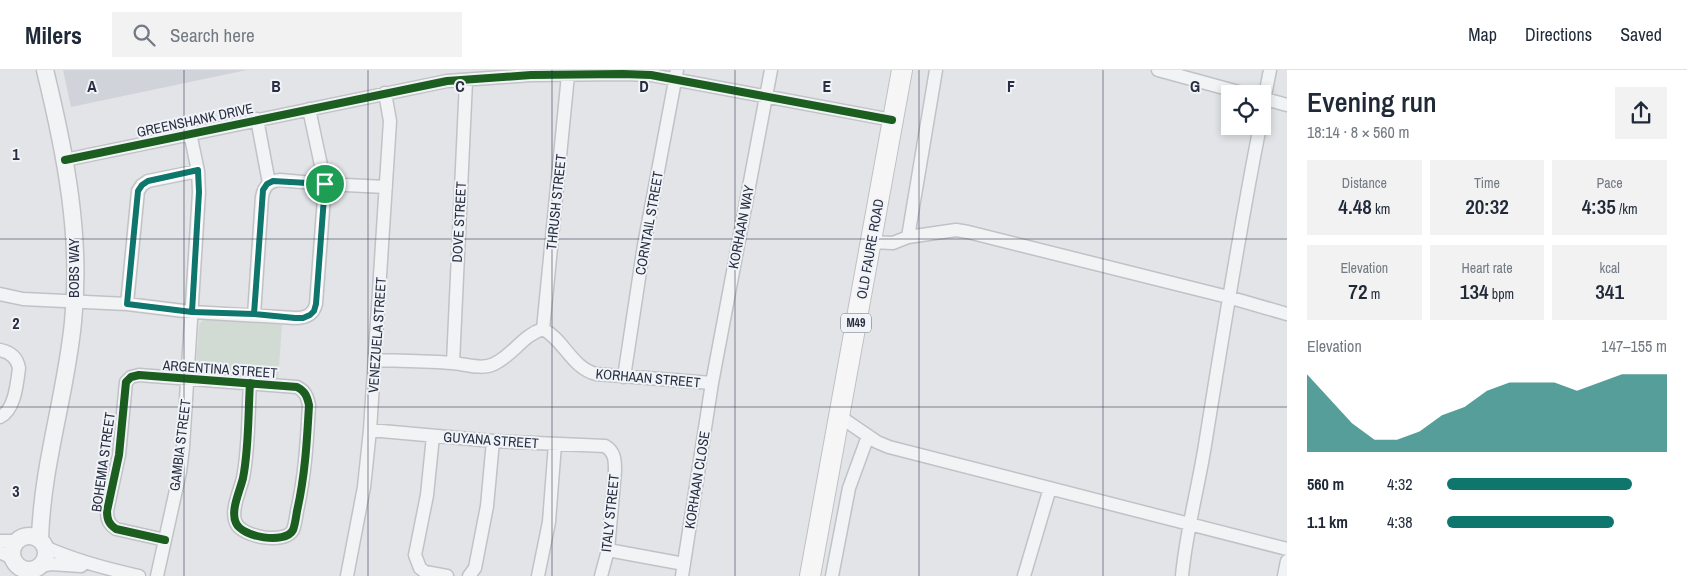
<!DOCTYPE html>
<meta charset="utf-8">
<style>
:root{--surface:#fff;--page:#f2f2f3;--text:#1f2937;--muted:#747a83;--line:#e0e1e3;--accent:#0f766e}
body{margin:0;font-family:"Archivo Narrow",sans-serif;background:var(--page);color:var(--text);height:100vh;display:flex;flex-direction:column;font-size:19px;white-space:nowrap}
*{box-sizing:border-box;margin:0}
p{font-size:16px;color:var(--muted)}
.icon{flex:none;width:28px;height:28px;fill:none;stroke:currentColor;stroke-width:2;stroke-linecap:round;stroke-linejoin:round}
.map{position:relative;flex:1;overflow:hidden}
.details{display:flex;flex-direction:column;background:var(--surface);width:400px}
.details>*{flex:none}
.buttons{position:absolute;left:1221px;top:15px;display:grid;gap:10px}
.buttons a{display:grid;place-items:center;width:50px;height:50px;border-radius:0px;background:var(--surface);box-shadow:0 2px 8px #0003;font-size:25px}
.pin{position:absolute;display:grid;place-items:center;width:42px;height:42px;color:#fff;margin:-21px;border:2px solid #fff;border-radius:50%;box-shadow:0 1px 5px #0007}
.round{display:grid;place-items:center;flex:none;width:52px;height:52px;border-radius:0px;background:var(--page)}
.head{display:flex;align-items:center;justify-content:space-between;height:85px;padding:0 20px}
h1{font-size:28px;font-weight:600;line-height:38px}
.stats{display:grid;grid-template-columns:repeat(3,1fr);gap:8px;height:85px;padding:5px 20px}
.stats div{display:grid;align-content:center;border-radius:0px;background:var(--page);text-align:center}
.stats b{font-size:21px;font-weight:600}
.stats small{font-size:14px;font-weight:400}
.stats p{font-size:14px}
.chart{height:140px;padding:10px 20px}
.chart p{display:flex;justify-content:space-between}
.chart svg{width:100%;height:90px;margin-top:5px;fill:var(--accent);opacity:.7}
ul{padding:0 20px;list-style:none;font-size:16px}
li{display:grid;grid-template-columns:80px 60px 1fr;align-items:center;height:38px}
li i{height:12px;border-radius:6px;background:var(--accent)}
header{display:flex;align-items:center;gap:30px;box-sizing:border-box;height:70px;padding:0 25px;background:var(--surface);border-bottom:1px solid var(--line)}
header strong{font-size:24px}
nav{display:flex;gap:28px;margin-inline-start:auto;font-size:18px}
.search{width:350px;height:45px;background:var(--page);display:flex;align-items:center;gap:12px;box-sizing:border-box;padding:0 18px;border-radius:0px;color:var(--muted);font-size:19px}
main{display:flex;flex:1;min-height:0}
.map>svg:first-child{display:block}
.built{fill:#d1d3db}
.green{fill:#d2dbd3}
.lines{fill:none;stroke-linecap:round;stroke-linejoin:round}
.minor-casing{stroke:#c1c2c6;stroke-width:15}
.tertiary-casing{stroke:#c1c2c6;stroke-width:19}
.primary-casing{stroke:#bfc1c5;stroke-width:22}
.minor{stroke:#f2f3f5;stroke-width:12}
.tertiary{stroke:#f2f3f5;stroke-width:16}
.primary{stroke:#f6f6f7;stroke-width:20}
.cycleway-casing{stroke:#f0f3f7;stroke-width:11}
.cycleway{stroke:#1b5e20;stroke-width:8}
.route-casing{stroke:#fff;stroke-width:10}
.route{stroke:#0f766e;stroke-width:6}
.grid{fill:none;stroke:#292f41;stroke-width:1;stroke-opacity:0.55}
.labels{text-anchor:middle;stroke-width:4;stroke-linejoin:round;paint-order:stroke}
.shield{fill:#f0f3f7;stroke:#656a78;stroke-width:1}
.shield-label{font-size:12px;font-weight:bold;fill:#292f41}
.street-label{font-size:14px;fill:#292f41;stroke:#f0f3f7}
.grid-label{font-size:16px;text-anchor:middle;font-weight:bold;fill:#292f41;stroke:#f0f3f7;stroke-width:4;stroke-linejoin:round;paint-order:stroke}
</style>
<header>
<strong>Milers</strong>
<div class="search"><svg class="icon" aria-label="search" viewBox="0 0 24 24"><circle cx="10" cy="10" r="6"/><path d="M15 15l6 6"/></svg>Search here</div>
<nav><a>Map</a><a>Directions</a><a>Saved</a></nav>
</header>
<main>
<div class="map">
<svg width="1287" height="506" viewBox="0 0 1287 506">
<rect width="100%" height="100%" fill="#e3e4e8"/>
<path class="built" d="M63 0H247L71 37Z"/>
<path class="green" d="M208 249 282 255 278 310 203 305 198 301 196 296 199 255 202 251Z"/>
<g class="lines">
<g class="minor-casing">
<path id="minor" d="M936 0 908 167 956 160 968 162 1228 227 1287 244
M1158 0 1246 24
M1262 28 1287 35
M1262 41 1270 0
M257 49 269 113
M65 90 447 11 531 5 623 4 651 5 892 50
M871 172 893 173 908 167
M0 224 23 229 127 234 192 242 295 248C306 248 313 245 316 234L325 114 309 39
M127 234 138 121 142 115 148 111 198 101
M254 245 262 127C264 116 269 111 280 110L325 114 386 117
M543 259 568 5
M0 280C10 282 17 287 19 298 17 313 15 340 0 347
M375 290C401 291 427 291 452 293 466 294 481 300 494 294 513 285 523 265 543 259 564 270 572 298 596 304L712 313
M453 293 466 11
M624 307 644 175 677 0
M839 346 877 372 889 377 1287 479
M370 360 493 371 605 376C615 382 615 390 615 401L608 480 601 506
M433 366 427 425 415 485 420 498 425 502 447 506
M165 470 116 459C109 454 107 450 107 441L119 385 126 312 131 307 139 305 297 317C305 321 307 326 309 335 307 371 305 406 297 441 296 447 295 455 293 460 285 475 242 467 236 453 230 441 240 421 243 408 249 378 248 344 250 313
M0 471H16
M45 477C76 491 107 499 139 506
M608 480 684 494
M0 482 12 488
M40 496 51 494 81 496
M157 506 180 402 183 377 199 122 198 101 190 63
M347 506 364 417 370 360 390 51 385 23
M469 506 475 498 487 436 493 371
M538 506 549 452 555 374
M682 506 712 313 771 0
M832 506 849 418 868 366
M1024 506 1050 418
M1182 506C1186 462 1198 419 1205 375 1222 269 1239 162 1260 56
M1284 506 1287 491"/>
</g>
<g class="tertiary-casing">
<path id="tertiary" d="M12 483a17 17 0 1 1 34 0a17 17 0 1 1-34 0Z
M40 469C42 395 66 325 73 252 82 166 65 82 45 0"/>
</g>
<g class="primary-casing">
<path id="primary" d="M810 506 902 0"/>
</g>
<use href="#minor" class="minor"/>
<use href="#tertiary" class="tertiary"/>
<use href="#primary" class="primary"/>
<g class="cycleway-casing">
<path id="cycleway" d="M65 90 447 11 531 5 623 4 651 5 892 50
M165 470 116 459C109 454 107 450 107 441L119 385 126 312 131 307 139 305 297 317C305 321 307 326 309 335 307 371 305 406 297 441 296 447 295 455 293 460 285 475 242 467 236 453 230 441 240 421 243 408 249 378 248 344 250 313"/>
</g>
<use href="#cycleway" class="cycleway"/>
</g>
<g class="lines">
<g class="route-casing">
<path id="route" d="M325 114 316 234 314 241 310 245 303 248H295L254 244 192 242 127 234 138 121 142 115 148 111 198 100 199 122 192 242 254 244 263 120 267 114 273 111 325 114"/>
</g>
<use href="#route" class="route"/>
</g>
<path class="grid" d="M184 0V506M368 0V506M552 0V506M735 0V506M919 0V506M1103 0V506M0 169H1287M0 337H1287"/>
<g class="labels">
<rect class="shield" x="841" y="243.5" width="30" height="19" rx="4"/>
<g class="shield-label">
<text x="856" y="257">M49</text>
</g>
<g class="street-label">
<text transform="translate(195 50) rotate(-12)" y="5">GREENSHANK DRIVE</text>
<text transform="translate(556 132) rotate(-84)" y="5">THRUSH STREET</text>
<text transform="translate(459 152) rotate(-87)" y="5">DOVE STREET</text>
<text transform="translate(649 153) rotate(-80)" y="5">CORNTAIL STREET</text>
<text transform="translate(741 157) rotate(-79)" y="5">KORHAAN WAY</text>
<text transform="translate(870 179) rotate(-80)" y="5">OLD FAURE ROAD</text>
<text transform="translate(74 198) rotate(-90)" y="5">BOBS WAY</text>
<text transform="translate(377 265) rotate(-86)" y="5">VENEZUELA STREET</text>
<text transform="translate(220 299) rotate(4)" y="5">ARGENTINA STREET</text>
<text transform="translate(648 308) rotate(5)" y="5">KORHAAN STREET</text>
<text transform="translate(491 370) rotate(4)" y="5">GUYANA STREET</text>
<text transform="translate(180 375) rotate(-83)" y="5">GAMBIA STREET</text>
<text transform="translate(103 392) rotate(-82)" y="5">BOHEMIA STREET</text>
<text transform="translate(697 410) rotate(-81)" y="5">KORHAAN CLOSE</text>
<text transform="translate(610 443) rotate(-84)" y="5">ITALY STREET</text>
</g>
</g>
<g class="grid-label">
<text x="92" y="22">A</text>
<text x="276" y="22">B</text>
<text x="460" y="22">C</text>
<text x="644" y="22">D</text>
<text x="827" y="22">E</text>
<text x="1011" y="22">F</text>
<text x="1195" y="22">G</text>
<text x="16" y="90">1</text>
<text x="16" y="259">2</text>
<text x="16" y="427">3</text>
</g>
</svg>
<div class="buttons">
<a><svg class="icon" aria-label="locate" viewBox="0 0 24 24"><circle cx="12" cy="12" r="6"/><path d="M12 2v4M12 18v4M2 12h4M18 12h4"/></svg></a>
</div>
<div class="pin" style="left:325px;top:114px;background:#1e9e55"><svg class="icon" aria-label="arrive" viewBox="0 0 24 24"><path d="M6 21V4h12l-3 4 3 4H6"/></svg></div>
</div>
<section class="details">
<div class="head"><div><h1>Evening run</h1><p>18:14 · 8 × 560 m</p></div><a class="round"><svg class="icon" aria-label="share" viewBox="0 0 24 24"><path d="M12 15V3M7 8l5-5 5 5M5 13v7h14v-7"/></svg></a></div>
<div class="stats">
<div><p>Distance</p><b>4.48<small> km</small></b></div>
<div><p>Time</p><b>20:32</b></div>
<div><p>Pace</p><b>4:35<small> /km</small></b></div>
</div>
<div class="stats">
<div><p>Elevation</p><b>72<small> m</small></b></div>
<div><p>Heart rate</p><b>134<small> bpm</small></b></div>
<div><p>kcal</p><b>341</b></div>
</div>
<div class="chart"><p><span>Elevation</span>147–155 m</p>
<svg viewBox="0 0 160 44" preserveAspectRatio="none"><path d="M0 44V6L10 18L20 30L30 38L40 38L50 34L60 26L70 22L80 14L90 10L100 10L110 10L120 14L130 10L140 6L150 6L160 6V44z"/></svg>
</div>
<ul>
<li><b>560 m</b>4:32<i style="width:84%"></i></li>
<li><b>1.1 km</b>4:38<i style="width:76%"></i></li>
</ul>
</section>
</main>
